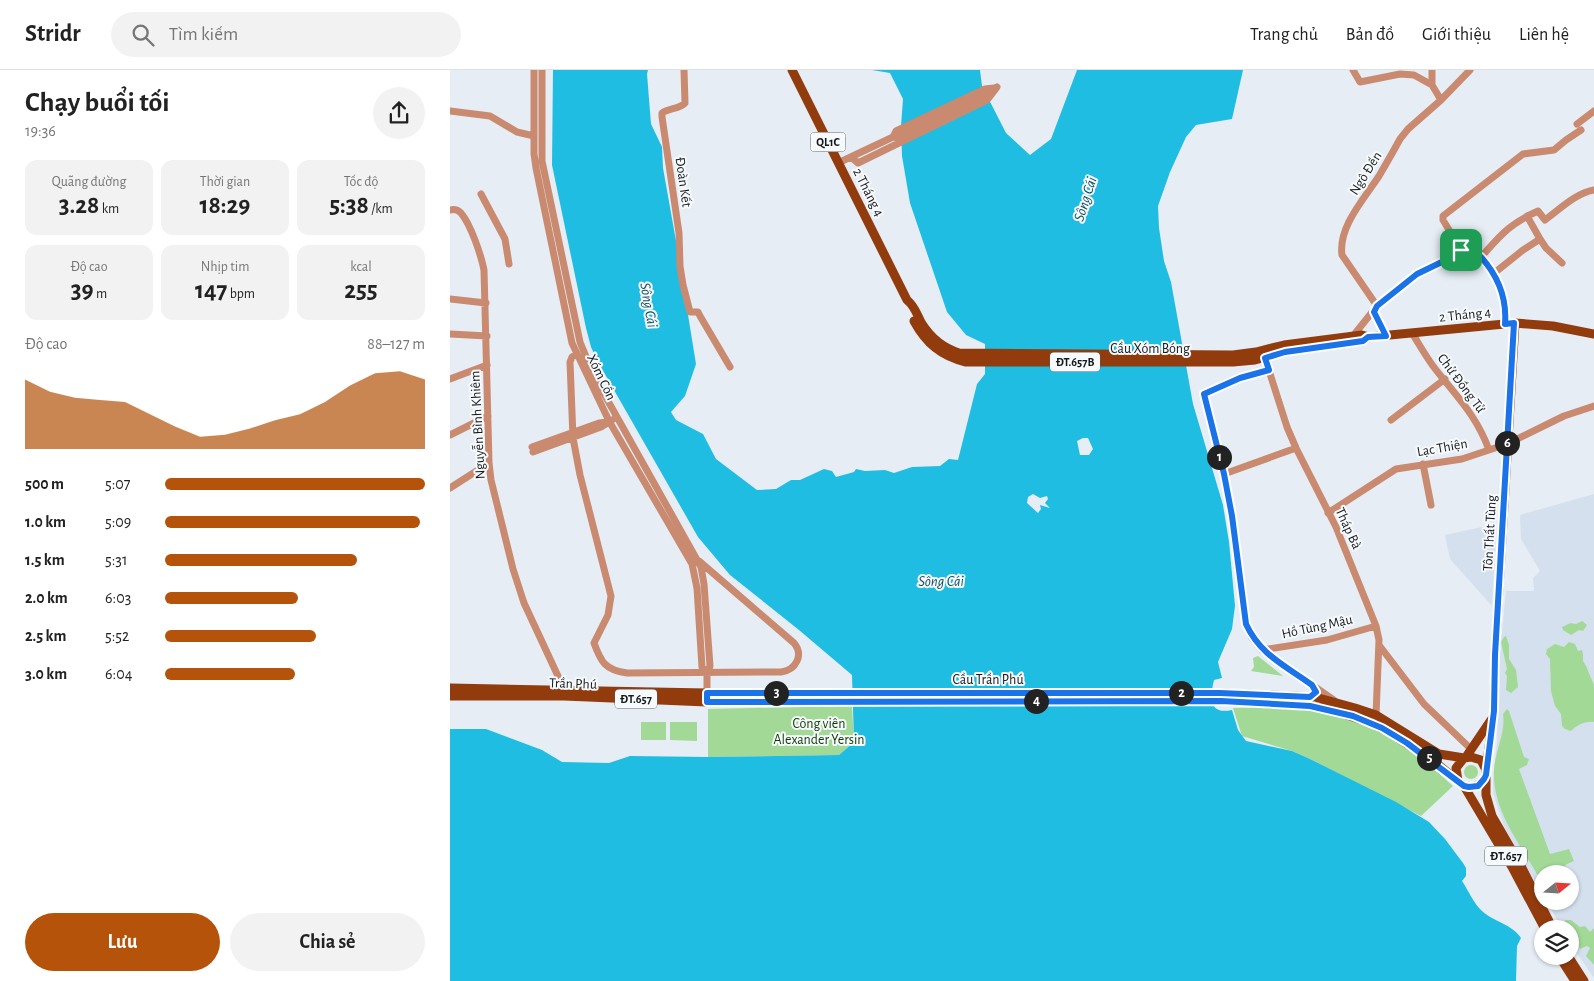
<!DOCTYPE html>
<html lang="vi">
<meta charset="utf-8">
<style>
:root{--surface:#fff;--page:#f2f2f2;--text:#222;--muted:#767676;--line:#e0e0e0;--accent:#b45309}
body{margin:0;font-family:"Alegreya Sans",sans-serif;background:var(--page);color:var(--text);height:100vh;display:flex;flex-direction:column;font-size:19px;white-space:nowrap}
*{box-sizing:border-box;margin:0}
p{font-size:16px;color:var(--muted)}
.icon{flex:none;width:28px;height:28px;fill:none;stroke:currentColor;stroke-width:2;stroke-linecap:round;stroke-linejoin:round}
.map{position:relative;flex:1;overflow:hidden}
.panel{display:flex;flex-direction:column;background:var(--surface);width:450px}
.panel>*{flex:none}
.needle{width:32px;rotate:72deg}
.tools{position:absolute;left:1084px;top:795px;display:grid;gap:10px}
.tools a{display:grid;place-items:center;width:45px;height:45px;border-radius:50%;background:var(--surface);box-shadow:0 1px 4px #0004;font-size:25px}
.pin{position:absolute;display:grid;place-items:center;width:42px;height:42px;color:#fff;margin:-21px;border-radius:10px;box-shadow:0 2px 8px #0006}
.km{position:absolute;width:25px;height:25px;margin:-12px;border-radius:50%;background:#222;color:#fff;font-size:14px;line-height:25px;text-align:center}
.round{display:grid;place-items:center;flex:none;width:52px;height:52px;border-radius:26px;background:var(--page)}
.summary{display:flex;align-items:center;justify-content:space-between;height:85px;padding:0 25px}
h1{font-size:28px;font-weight:600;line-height:38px}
.figures{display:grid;grid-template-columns:repeat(3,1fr);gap:8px;height:85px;padding:5px 25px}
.figures div{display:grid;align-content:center;border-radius:12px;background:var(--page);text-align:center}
.figures b{font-size:25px;font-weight:600}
.figures small{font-size:14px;font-weight:400}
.figures p{font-size:14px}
.chart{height:140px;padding:10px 25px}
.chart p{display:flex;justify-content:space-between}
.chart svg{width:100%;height:90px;margin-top:5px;fill:var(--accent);opacity:.7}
.action{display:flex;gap:10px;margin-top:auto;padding:10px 25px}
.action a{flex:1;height:58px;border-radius:30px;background:var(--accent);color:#fff;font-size:20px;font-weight:600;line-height:58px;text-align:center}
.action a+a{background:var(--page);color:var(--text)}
ul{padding:0 25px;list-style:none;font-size:16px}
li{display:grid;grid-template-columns:80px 60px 1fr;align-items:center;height:38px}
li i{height:12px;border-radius:6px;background:var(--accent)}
header{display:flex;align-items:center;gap:30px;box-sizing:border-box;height:70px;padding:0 25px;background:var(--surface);border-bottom:1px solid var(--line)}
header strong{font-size:24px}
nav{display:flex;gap:28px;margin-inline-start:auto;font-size:18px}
.search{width:350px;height:45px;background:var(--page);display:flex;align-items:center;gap:12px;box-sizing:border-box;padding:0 18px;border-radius:28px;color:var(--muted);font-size:19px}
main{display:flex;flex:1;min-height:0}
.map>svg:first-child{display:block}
.built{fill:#d4e0ee}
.green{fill:#a2d997}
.water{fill:#20bde2;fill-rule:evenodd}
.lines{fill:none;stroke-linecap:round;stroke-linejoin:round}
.minor{stroke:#c98a70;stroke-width:7}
.major{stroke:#923b0d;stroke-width:9}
.route-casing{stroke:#fff;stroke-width:10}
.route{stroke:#1a73e8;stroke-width:6}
.labels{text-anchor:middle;stroke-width:4;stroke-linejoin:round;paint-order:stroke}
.shield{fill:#f7fafd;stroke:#5a5c60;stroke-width:1}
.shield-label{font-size:12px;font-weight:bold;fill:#16191c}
.street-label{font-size:14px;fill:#16191c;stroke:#f7fafd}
.park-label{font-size:14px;fill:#0e3b04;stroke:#f7fafd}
.water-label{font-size:15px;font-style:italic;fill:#144f5f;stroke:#f7fafd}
</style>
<header>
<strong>Stridr</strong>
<div class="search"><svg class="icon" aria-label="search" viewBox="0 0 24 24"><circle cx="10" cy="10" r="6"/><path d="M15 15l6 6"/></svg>Tìm kiếm</div>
<nav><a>Trang chủ</a><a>Bản đồ</a><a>Giới thiệu</a><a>Liên hệ</a></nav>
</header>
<main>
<section class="panel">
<div class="summary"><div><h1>Chạy buổi tối</h1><p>19:36</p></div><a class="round"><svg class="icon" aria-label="share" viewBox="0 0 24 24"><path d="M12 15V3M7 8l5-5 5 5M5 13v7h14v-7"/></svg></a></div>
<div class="figures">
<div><p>Quãng đường</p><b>3.28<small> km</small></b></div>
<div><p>Thời gian</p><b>18:29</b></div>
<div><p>Tốc độ</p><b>5:38<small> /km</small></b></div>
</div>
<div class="figures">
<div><p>Độ cao</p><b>39<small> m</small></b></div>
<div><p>Nhịp tim</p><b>147<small> bpm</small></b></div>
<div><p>kcal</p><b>255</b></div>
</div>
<div class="chart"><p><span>Độ cao</span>88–127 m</p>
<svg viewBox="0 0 160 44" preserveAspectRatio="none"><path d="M0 44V10L10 16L20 19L30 20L40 21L50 27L60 33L70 38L80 37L90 34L100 30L110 27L120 21L130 13L140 7L150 6L160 10V44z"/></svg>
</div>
<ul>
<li><b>500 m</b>5:07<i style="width:100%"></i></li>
<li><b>1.0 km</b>5:09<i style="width:98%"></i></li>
<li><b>1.5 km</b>5:31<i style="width:74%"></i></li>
<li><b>2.0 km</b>6:03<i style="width:51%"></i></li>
<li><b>2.5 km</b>5:52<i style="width:58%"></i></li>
<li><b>3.0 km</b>6:04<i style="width:50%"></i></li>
</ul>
<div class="action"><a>Lưu</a><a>Chia sẻ</a></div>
</section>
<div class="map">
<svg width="1144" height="911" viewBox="0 0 1144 911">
<rect width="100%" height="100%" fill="#e6edf5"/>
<path class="built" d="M1144 424V908L1120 873V859H1112L1097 831H1120V804H1092V824L1054 756 1043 723V708L1047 673 1050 582 1056 521H1084L1083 508 1090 501 1071 469 1070 445Z
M1032 457 1037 464 1046 465 1042 536 1000 489 995 465Z"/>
<path class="green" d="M1132 551 1137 555 1133 561 1129 560 1121 565 1113 560 1112 557C1118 555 1119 552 1126 554Z
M1056 566 1059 575V589L1066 600 1068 617 1061 623 1056 620 1057 606 1055 603 1057 599 1051 572 1054 567Z
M1119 572 1125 574 1128 581 1132 580 1133 584V591L1136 596 1144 615V652C1135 651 1127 655 1121 661L1115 659 1112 656 1111 644 1105 636 1101 621 1100 589 1096 584 1097 579 1105 574 1114 577Z
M808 586 833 606 801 601 804 597 803 588Z
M402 636 404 672 389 685 258 687V639Z
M839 637C866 641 893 644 918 655 950 668 978 693 1003 716L971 746 860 689 842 681 792 666 783 638Z
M1057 639 1059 641 1074 687 1079 689 1077 695 1069 699 1100 784 1119 779 1124 791 1115 795 1118 804H1092V813C1073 777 1042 742 1044 700 1045 681 1056 662 1053 644Z
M191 652H216V670H191Z
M220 652H247V671L220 670Z
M1014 702a7 7 0 1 1 14 0a7 7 0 1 1-14 0Z
M1115 850H1121L1130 857 1135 856 1140 862 1144 858V895L1136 886 1140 878 1137 876 1130 879 1126 871 1120 868V859L1114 858Z"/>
<path class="water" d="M103 0H198L197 4 201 54 212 77 213 98 226 171 246 294 235 326 221 342 226 350 253 364 266 389 307 420 326 419 341 410H350L374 399 382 401 386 407 404 402 406 399 415 401 435 400 444 403 462 397 490 396 499 389 508 390 527 314 535 304V274L516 265 497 242 460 133 452 86 451 56 453 29 440 3 422 0H530L532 16 556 63 580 85 601 69 627 0H793L782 49 746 55 736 67 720 102 708 136 709 158 714 191 721 212 743 334 773 435 779 472 785 536 782 559 768 592 772 608 764 610C760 627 758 645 782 640L788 660 796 671 842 681 860 689 946 732 979 752 995 769 1013 793 1016 798V806L1012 811C1018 820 1024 834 1032 841 1044 852 1062 854 1071 868L1067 876 1066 911H0V659H36L92 680 112 692 159 693 180 686 258 687 389 685 404 672 402 605 349 560 280 505 248 467 148 292 141 277 136 258 102 95ZM633 368H638L643 379 639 385H630L627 371ZM583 424 590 428 597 426 598 429 595 433 600 438 590 435 591 439 588 443 577 433 578 427Z"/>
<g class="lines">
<path class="minor" d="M84 0V84L86 98 122 273 159 351 242 494 247 518 252 597 257 603
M92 0V91L130 272 144 306 251 497 254 514 260 596 257 603V623
M234 0 235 33C230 39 219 38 212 43V47L229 163 230 196 233 215 240 242H248L250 246 280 297
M903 0 910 12 950 4 964 5 982 15
M982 0V15L991 30
M0 41 40 46 67 62 84 66
M1127 54 1144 41
M443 67 446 61 535 19 544 18
M401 87 408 93 537 30 547 17
M388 93 443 67 448 68 536 25 540 20
M31 124 55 169 59 194
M0 140C4 139 8 140 11 143 21 155 31 185 34 200L39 393 41 410 63 499 74 533 114 619
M1077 146 1090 169
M1031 187C1051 165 1059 154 1088 141L1095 150C1110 139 1126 123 1144 120
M1043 204 1073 180 1090 169 1096 178 1112 193
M0 229 36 233
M927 236 892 185C888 157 914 129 929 106 936 94 943 82 950 69L958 59 991 30 1020 0
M924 242 936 266
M1055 254C1057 229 1048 206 1031 187L1023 192 1018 191 993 150V146L1073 84 1104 80 1116 70 1131 60
M962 263C969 274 975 285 983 296 1005 325 1026 344 1039 380
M0 264 37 266
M903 266 927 236 956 212 967 204 999 189 1011 180
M127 284 122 287 120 292 123 368 130 405 161 526 158 545 144 573C151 592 155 600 177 603L331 602C346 600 354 585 344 573L249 491 242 494
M815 288 837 357 846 378 886 457 926 556 929 570 926 645
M819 300 790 308 754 324 774 404 782 446 796 554 802 568 812 580 884 630
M0 309 37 295
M941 350 995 309
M0 365 38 346
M82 377 149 353 157 352
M83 382 151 357 162 350
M973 394 981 435
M774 404 846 378
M0 418 39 393
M878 443 946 399 1012 389 1057 374 1114 346 1144 336
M929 575 974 634 1021 679
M812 580 877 570 926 556"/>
<path class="major" d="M342 0 457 230C465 236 467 245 472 254 481 268 493 278 509 283L783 285 806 282 834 275 912 265 919 267 1065 253 1103 256 1144 264
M464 251C476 273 491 286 516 292H783L805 290 835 282 913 271 919 267
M0 618 257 623H770L865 627 905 638 926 645 989 684 1014 688 1021 687 1031 690 1036 700V725L1042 746 1071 796 1103 859
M0 626H114L257 632 771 631 860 636 882 640 921 653 939 662 986 693 1014 716 1062 797 1095 859
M1016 687 1041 650
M1036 699 1044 641 1045 585 1065 253
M1008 711 1006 698 1014 688
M1014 716C1024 719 1032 715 1036 705
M1109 886 1125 911
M1118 886 1134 911"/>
</g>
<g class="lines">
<g class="route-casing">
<path id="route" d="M1011 180 1018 190 1023 192 1031 187C1048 206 1057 229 1055 254L1064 253 1045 585 1044 641 1036 705 1034 709 1028 716 1019 717 1014 716 957 673 932 658 903 646 860 636 771 631 257 632V623H770L860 627 866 622 862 615C836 596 810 585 796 554L782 446 774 404 754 324 790 308 819 300 815 288 835 282 913 271 918 267 936 266 924 242 927 236 967 204 998 189Z"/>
</g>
<use href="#route" class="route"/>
</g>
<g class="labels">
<g class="shield">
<rect x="360.5" y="62.5" width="35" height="19" rx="4"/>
<rect x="600" y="282.5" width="50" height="19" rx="4"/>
<rect x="165" y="619.5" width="42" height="19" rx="4"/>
<rect x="1035" y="776.5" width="42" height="19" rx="4"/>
</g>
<g class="shield-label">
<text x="378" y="76">QL1C</text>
<text x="625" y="296">ĐT.657B</text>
<text x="186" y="633">ĐT.657</text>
<text x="1056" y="790">ĐT.657</text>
</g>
<g class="street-label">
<text transform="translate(915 103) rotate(-58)" y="5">Ngô Đến</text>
<text transform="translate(234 112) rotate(82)" y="5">Đoàn Kết</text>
<text transform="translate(419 122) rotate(63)" y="5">2 Tháng 4</text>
<text transform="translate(1015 244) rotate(-6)" y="5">2 Tháng 4</text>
<text x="700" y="283">Cầu Xóm Bóng</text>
<text transform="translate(152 307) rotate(64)" y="5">Xóm Cồn</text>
<text transform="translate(1012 313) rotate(53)" y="5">Chử Đồng Tử</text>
<text transform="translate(27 355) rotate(-93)" y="5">Nguyễn Bình Khiêm</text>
<text transform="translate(992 377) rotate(-10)" y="5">Lạc Thiện</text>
<text transform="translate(899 458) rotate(65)" y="5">Tháp Bà</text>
<text transform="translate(1039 463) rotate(-87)" y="5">Tôn Thất Tùng</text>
<text transform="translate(867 556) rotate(-12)" y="5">Hồ Tùng Mậu</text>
<text x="538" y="614">Cầu Trần Phú</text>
<text transform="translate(123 613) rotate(2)" y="5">Trần Phú</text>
</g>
<g class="park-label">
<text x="369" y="658">Công viên<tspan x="369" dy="16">Alexander Yersin</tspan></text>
</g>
<g class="water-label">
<text transform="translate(635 129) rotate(-72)" y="5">Sông Cái</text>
<text transform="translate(199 235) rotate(80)" y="5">Sông Cái</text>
<text x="491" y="516">Sông Cái</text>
</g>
</g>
</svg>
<div class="tools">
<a><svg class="needle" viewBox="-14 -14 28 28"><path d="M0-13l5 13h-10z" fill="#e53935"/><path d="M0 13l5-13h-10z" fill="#767676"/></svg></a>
<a><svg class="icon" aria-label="layers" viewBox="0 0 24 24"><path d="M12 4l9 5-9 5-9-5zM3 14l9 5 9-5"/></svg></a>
</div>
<div class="pin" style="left:1011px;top:180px;background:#1e9e55"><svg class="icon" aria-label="arrive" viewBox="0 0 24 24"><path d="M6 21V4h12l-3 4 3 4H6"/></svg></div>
<b class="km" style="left:769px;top:387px">1</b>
<b class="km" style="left:731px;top:623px">2</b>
<b class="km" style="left:326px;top:623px">3</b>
<b class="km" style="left:586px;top:631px">4</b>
<b class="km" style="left:979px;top:688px">5</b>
<b class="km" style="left:1057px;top:373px">6</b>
</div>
</main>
